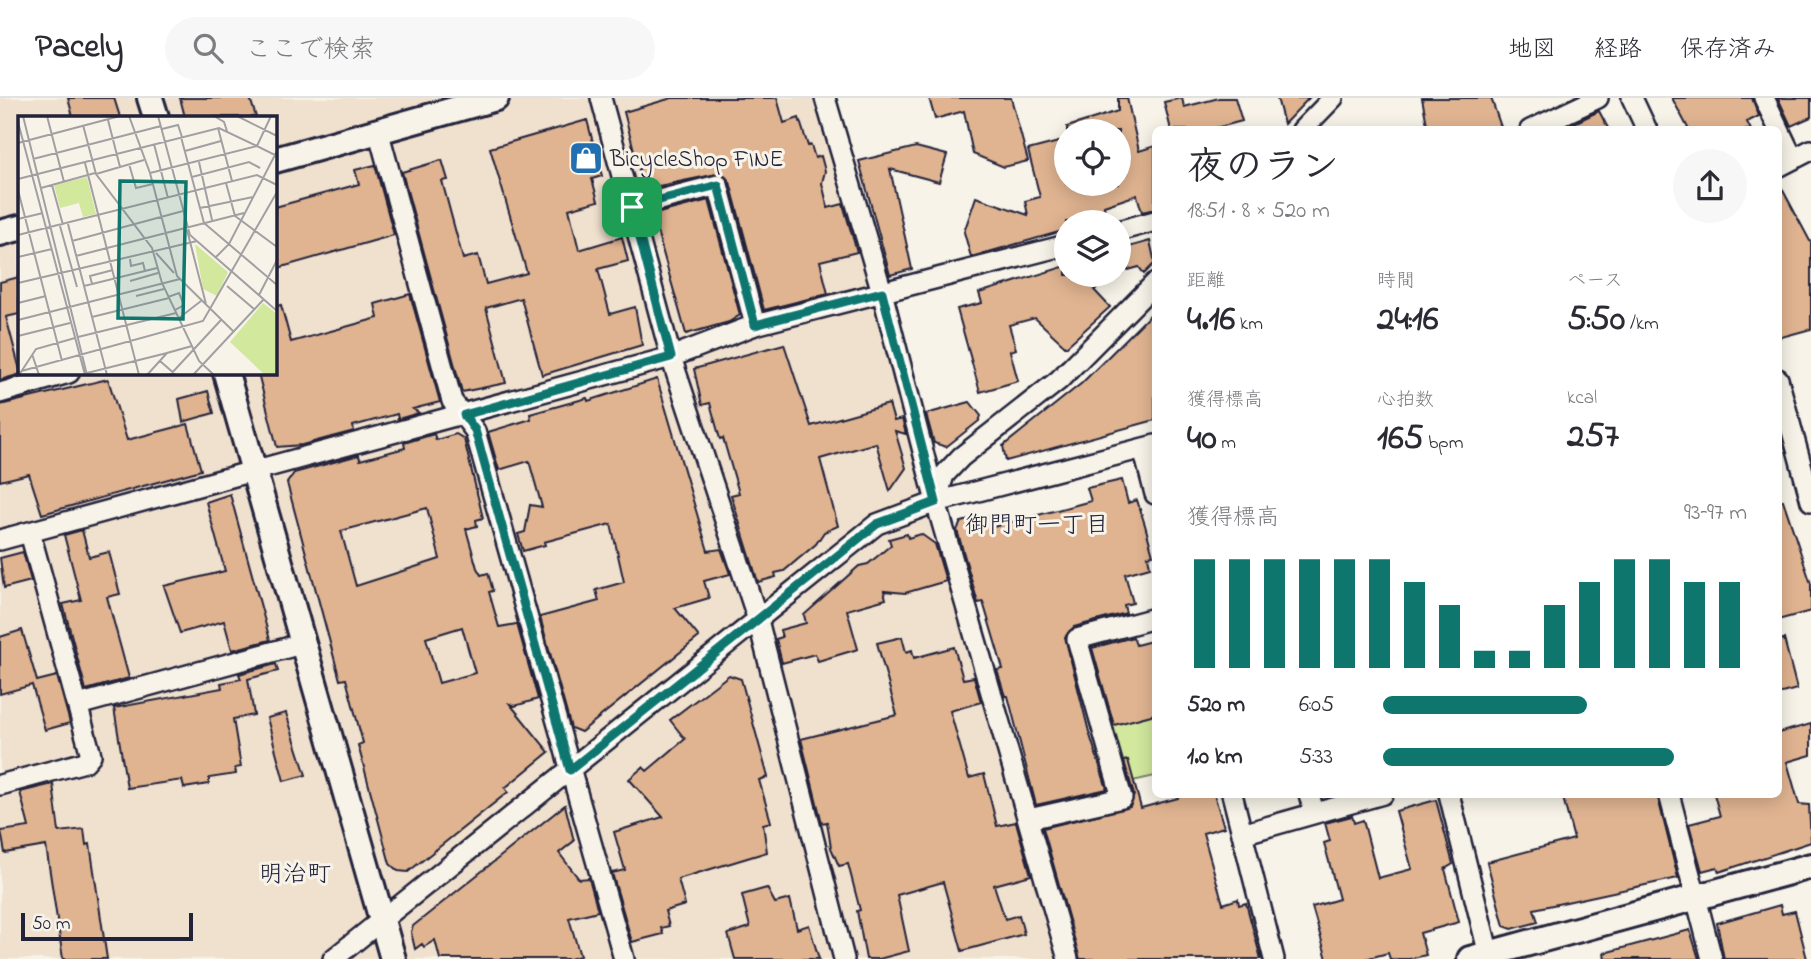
<!DOCTYPE html>
<html lang="ja">
<meta charset="utf-8">
<style>
:root{--surface:#fff;--page:#f7f7f7;--text:#2b2b33;--muted:#7c7c81;--line:#e1e1e2;--accent:#0f766e}
body{margin:0;font-family:"Indie Flower","Klee One",sans-serif;background:var(--page);color:var(--text);height:100vh;display:flex;flex-direction:column;font-size:26px;white-space:nowrap}
*{box-sizing:border-box;margin:0}
p{font-size:23px;color:var(--muted)}
.icon{flex:none;width:38px;height:38px;fill:none;stroke:currentColor;stroke-width:2;stroke-linecap:round;stroke-linejoin:round}
.map{position:relative;flex:1;overflow:hidden}
.drawer{position:absolute;left:1152px;top:28px;width:630px;height:672px;display:flex;flex-direction:column;background:var(--surface);border-radius:10px;box-shadow:0 4px 18px #0003}
.drawer>*{flex:none}
.buttons{position:absolute;left:1054px;top:21px;display:grid;gap:14px}
.buttons a{display:grid;place-items:center;width:77px;height:77px;border-radius:50%;background:var(--surface);box-shadow:0 4px 18px #0003;font-size:35px}
.scale{position:absolute;left:21px;bottom:18px;width:172px;box-sizing:border-box;padding-left:7px;border:4px solid #22223b;border-top:0;font-size:19px;line-height:24px;white-space:nowrap;color:#22223b;-webkit-text-stroke:5px #f7f3e8;paint-order:stroke}
.pin{position:absolute;display:grid;place-items:center;width:60px;height:60px;color:#fff;margin:-30px;border-radius:14px;box-shadow:0 4px 10px #0006}
.round{display:grid;place-items:center;flex:none;width:74px;height:74px;border-radius:37px;background:var(--page)}
.summary{display:flex;align-items:center;justify-content:space-between;height:119px;padding:0 35px}
h1{font-size:38px;font-weight:800;line-height:52px}
.metrics{display:grid;grid-template-columns:repeat(3,1fr);gap:10px;height:119px;padding:7px 35px}
.metrics div{display:grid;align-content:center}
.metrics b{font-size:35px;font-weight:800}
.metrics small{font-size:19px;font-weight:400}
.metrics p{font-size:19px}
.chart{height:196px;padding:14px 35px}
.chart p{display:flex;justify-content:space-between}
.chart svg{width:100%;height:126px;margin-top:7px;stroke:var(--accent);stroke-width:6}
ul{padding:0 35px;list-style:none;font-size:23px}
li{display:grid;grid-template-columns:112px 84px 1fr;align-items:center;height:52px}
li i{height:18px;border-radius:9px;background:var(--accent)}
header{display:flex;align-items:center;gap:42px;box-sizing:border-box;height:98px;padding:0 35px;background:var(--surface);border-bottom:2px solid var(--line)}
header strong{font-size:33px}
nav{display:flex;gap:38px;margin-inline-start:auto;font-size:24px}
.search{width:490px;height:63px;background:var(--page);display:flex;align-items:center;gap:18px;box-sizing:border-box;padding:0 24px;border-radius:38px;color:var(--muted);font-size:26px}
.map>svg:first-child{display:block}
.built{fill:#f0e0ce;fill-rule:evenodd}
.green{fill:#d2e89d;stroke:#7a856c;stroke-width:2}
.building{fill:#e0b491;stroke:#22223b;stroke-width:2;fill-rule:evenodd}
.lines{fill:none;stroke-linecap:round;stroke-linejoin:round}
.minor-casing{stroke:#22223b;stroke-width:24}
.tertiary-casing{stroke:#22223b;stroke-width:30}
.minor{stroke:#f7f3e8;stroke-width:19}
.tertiary{stroke:#f7f3e8;stroke-width:24}
.route-casing{stroke:#fff;stroke-width:14}
.route{stroke:#0f766e;stroke-width:9}
.labels{text-anchor:middle;stroke-width:6;stroke-linejoin:round;paint-order:stroke}
.poi-label{font-size:23px;fill:#22223b;stroke:#f7f3e8;text-anchor:start}
.neighbourhood-label{font-size:24px;fill:#22223b;stroke:#f7f3e8}
.inset-road{fill:none;stroke:#a29fa3;stroke-width:2}
.view{fill:#0f766e;fill-opacity:0.15;stroke:#0f766e;stroke-width:3.5}
.inset-edge{fill:none;stroke:#22223b;stroke-width:3.5}
</style>
<header>
<strong>Pacely</strong>
<div class="search"><svg class="icon" aria-label="search" viewBox="0 0 24 24"><circle cx="10" cy="10" r="6"/><path d="M15 15l6 6"/></svg>ここで検索</div>
<nav><a>地図</a><a>経路</a><a>保存済み</a></nav>
</header>
<div class="map">
<svg width="1811" height="861" viewBox="0 0 1811 861">
<rect width="100%" height="100%" fill="#f7f3e8"/>
<filter id="ink" filterUnits="userSpaceOnUse"><feTurbulence type="fractalNoise" baseFrequency=".0143" numOctaves="2"/><feDisplacementMap in="SourceGraphic" scale="14" xChannelSelector="R" yChannelSelector="G"/><feConvolveMatrix kernelMatrix="1 2 1 2 8 2 1 2 1" color-interpolation-filters="sRGB"/></filter>
<g filter="url(#ink)">
<path class="built" d="M0 0H816L1056 861H0ZM19 19H275V275H19Z"/>
<path class="green" d="M1155 610V678L1124 685 1105 614Z"/>
<path class="building" d="M68 0H114L120 19H73Z
M180 0H250L256 19H185Z
M672 0H777L784 25 799 20 808 48 811 47 815 60 821 58 825 73 822 85 828 110 843 106 857 154 820 163 828 196 764 212 730 84 722 75 644 91 624 14Z
M929 0H1011L1028 63 1004 69 973 56 964 13 935 21Z
M1118 0H1127L1139 53 1155 48V111L1142 114 1137 97 1104 108 1105 114 1086 118 1087 124H1066V132L971 159 964 134 976 99 1028 117 1025 103 1040 99 1028 52 1066 42V86H1118V33H1067V29L1118 13Z
M1182 0 1184 9 1219 0H1235L1242 23 1208 32H1171L1164 4Z
M1277 0H1309L1284 26Z
M1422 0H1491L1502 32H1428Z
M1672 0H1752L1759 18 1747 24 1751 32H1689Z
M1778 0H1811V19L1791 28Z
M1599 13 1609 32H1560Z
M587 22 602 78 592 81 598 103 569 111 579 152 622 139 628 163 598 171 610 216 635 209 642 247 542 277 521 200 486 210 506 285 462 294 402 74 442 62 448 82 442 83 463 161 478 157 486 186 527 175 490 50Z
M916 49 947 57 939 84 890 71 912 171 890 177 859 63Z
M375 67 394 137 275 171V109L359 86 355 72Z
M1778 83 1811 145V231L1778 240Z
M709 102 740 217 729 224 686 236 653 119 655 116Z
M1150 143 1155 165 1144 176 1139 169 1118 175V152Z
M1066 168V177H1121L1094 192 1110 209 1066 249 1035 220 1009 227 1016 251 1010 253 1018 283 980 294 957 211 982 205 979 195Z
M19 179V216L6 219 21 276 0 282V184Z
M410 196 440 304 413 311 419 315 398 321 397 316 353 328 354 333 302 347 277 349 258 275H275V208L281 207 291 244 378 220 375 206Z
M1155 212V322L1006 363 1003 348 1082 285Z
M784 246 811 328 889 306 894 323 902 321 906 336 895 333 906 370 890 393 876 345 820 361 838 428 824 434 816 446 784 473 775 475 776 479 758 484 731 397 739 395 723 340 720 341 710 305 702 307 694 271Z
M108 281 127 342 188 326 201 372 42 416 29 376 0 383V307Z
M657 281 708 453 721 451 730 476 704 483 709 500 675 510 699 539 581 634 571 630 540 519 599 503 596 492 624 484 611 426 544 444 545 447 523 453 518 436 525 434 530 407 542 409 529 363 499 372 488 334 531 321 530 316 587 300 588 303Z
M208 293 214 315 183 324 179 301Z
M970 304 981 318 979 323 946 349 934 345 926 316Z
M434 336 436 342 456 336 464 341 483 420 476 422 477 428 466 431 477 470 481 477 488 475 493 493 489 494 499 529 517 526 538 601 515 608 510 606 549 654 505 690 508 694 408 774 398 773 390 766 358 647 363 645 346 581 340 582 287 385 294 375 359 357 360 362 405 350 404 345ZM427 410 440 461 356 488 341 433ZM462 529 475 575 439 585 426 540Z
M1122 382 1128 405 1137 402 1145 427 1153 457 1148 458 1150 469 1125 476 1133 505 1124 507 1126 515 1074 529 1065 539 1089 634 1107 691 1036 707 1008 598H1005L997 572 1003 571 983 504 978 505 957 432 961 424 989 417 993 429 1091 403 1087 390Z
M230 396 270 542 232 552 224 523 180 535 164 488 225 473 206 404Z
M1783 402 1811 486V513L1778 522V403Z
M82 432 89 459 109 454 120 496 107 499 129 580 86 592 63 506 81 502 64 437Z
M907 436 908 440 921 436 935 446 946 483 905 495 884 493 886 501 847 512 858 551 818 563 815 556 782 565 776 541 782 539 780 532 806 525 804 517 859 468 868 466 891 447 889 441Z
M23 454 31 483 4 490 0 460Z
M22 532 37 583 57 578 70 625 45 632 32 587 0 596V539Z
M902 539 906 554 912 552 914 560 954 549 963 581 974 579 981 604 950 613 969 680 984 676 997 728 1016 724 1031 777 994 787 1005 821 1019 817 1024 836 962 853 943 784 897 797 909 853 879 861H866L857 813 860 812 848 766 839 768 831 750 827 724 822 725 801 641 897 617 877 545Z
M1133 539 1136 547 1155 542V616L1114 627 1092 550Z
M1784 541 1797 591 1778 596V542Z
M276 566 278 573 248 581 254 617 233 621 241 669 235 670 236 676 209 680V686L184 690 182 682 127 690 114 610 222 590 221 585 241 581 239 576Z
M729 577 741 581 768 679 759 682 771 724 763 726 767 754 678 781 685 807 665 813 669 828 661 830 663 836 632 844 612 775 625 772 614 734 663 719 629 681 643 669 647 673 685 641 670 622Z
M286 615 306 677 284 683 267 620Z
M1811 626V657L1787 664 1799 706 1809 707 1811 744 1719 774 1717 769 1702 773 1689 726 1720 718 1714 696H1778V635Z
M1128 662 1141 710 1178 700 1177 696H1214L1224 729 1203 735 1223 806 1238 801 1239 807 1246 805 1261 861H1080L1043 730 1130 709 1134 697 1124 663Z
M53 686 59 734 84 731 86 747 90 746 107 861H63L46 748 5 755 1 733 29 729 20 694Z
M1562 696H1657L1678 780 1534 811 1538 824 1512 831 1504 828 1487 764 1574 741Z
M1436 702 1453 766 1445 771 1459 824 1420 835 1426 857 1409 861H1390L1388 855 1365 861H1327L1312 809 1339 801 1324 745 1330 743 1325 725 1352 718 1354 725 1363 722 1378 780 1412 771 1396 713Z
M565 707 574 743 559 755 579 781 589 780 598 813 569 820 580 858 570 861H440L435 842 424 849 422 846 415 851 411 834 413 828Z
M767 790 775 805 790 801 797 831 809 827 819 861H735L728 836 750 829 742 797Z
M1780 807 1782 816 1795 813 1807 861H1724L1717 825Z
M1690 832 1699 861H1605L1604 855Z"/>
<g class="lines">
<g class="minor-casing">
<path id="minor" d="M601 0 671 259 758 522 844 861
M825 0 882 194 936 404 1068 861
M1632 0 1647 32
M1764 0 1793 61
M378 32 452 303 475 333 624 861
M1302 32 1333 0
M1530 32 1598 0
M1778 69 1811 52
M632 109 718 87 755 227
M1118 133 1155 123
M1778 281 1811 403
M0 295 69 275
M1143 350 1155 396
M936 403 944 377 961 359 1059 282 1155 185
M0 442 671 259 755 227 1066 147
M78 607 301 546
M0 687 85 664 91 657 30 435
M1232 696 1274 861
M1309 696 1314 715
M1449 696 1490 861
M1669 696 1712 861
M1029 721 1122 700 1077 541 1155 520
M1242 736 1383 696
M333 861 877 426 936 404 1155 347"/>
</g>
<g class="tertiary-casing">
<path id="tertiary" d="M150 0 156 19
M275 62 496 0
M0 135 19 130
M226 275 393 861
M1470 861 1811 768"/>
</g>
<use href="#minor" class="minor"/>
<use href="#tertiary" class="tertiary"/>
</g>
</g>
<g class="lines" filter="url(#ink)">
<g class="route-casing">
<path id="route" d="M718 87 755 227 882 194 936 404 877 426 570 672 475 332 464 317 671 259 632 109Z"/>
</g>
<use href="#route" class="route"/>
</g>
<defs>
<g id="shop-square" transform="scale(1.75)"><rect x="-9" y="-9" width="18" height="18" rx="4" fill="#1f6fb2" stroke="#f7f3e8"/><path d="M-5-2.5h2.3a2.7 3.5 0 0 1 5.4 0H5L5.5 6h-11ZM-1.5-2.5h3a1.5 2.3 0 0 0-3 0Z" fill="#fff"/></g>
</defs>
<g fill-rule="evenodd">
<use href="#shop-square" x="586" y="60"/>
</g>
<g class="labels">
<g class="poi-label">
<text x="610" y="68">BicycleShop FINE</text>
</g>
<g class="neighbourhood-label">
<text x="1037" y="434">御門町一丁目</text>
<text x="295" y="783">明治町</text>
</g>
</g>
<g transform="translate(18 18)">
<rect width="259" height="259" fill="#f7f3e8"/>
<path d="M69 61 78 98 65 101 61 87 42 92 36 69ZM177 128 210 156 199 180 185 173ZM245 187 259 198V259H247L212 226Z" fill="#d2e89d"/>
<path class="inset-road" d="M5 0 69 259M29 0 46 66M111 0 132 57 159 160 215 215M140 0 172 119 259 195M196 0 206 6 209 15M219 0 259 20M90 4 102 51M0 6 67 259M65 9 78 58 134 132 144 167 181 245 196 259M200 12 214 65M144 13 160 9 164 21M163 21 186 107 259 169M0 27 102 0M136 28 150 82M167 35 203 25M15 43 143 10M181 46 194 104M67 47 121 259M111 48 118 72 135 68M132 57 239 30 259 40M78 58 126 44M174 61 231 46 242 52M0 63 201 12 239 30 253 0M208 67 217 100 259 131M34 69 45 109M23 72 77 57M0 74 44 245M182 92 235 81M0 103 25 97M50 108 89 259M42 110 59 171M169 114 188 188M0 119 239 59 259 69M54 125 165 95M138 137 156 157M58 140 226 97M0 141 34 133M198 141 211 128 259 35M112 143 113 150 125 147 127 155M112 165 140 157M0 167 179 125M74 168 72 160 95 154M66 170 139 152M209 170 236 193M241 179 259 144M118 180 146 173M150 181 161 177 166 189 157 194M0 187 28 180M74 201 151 182M161 202 183 185M0 204 162 163M0 220 52 207M60 221 158 197M14 238 21 259M142 245 158 259M0 256 185 205 259 76M69 257 149 237M1 259 18 233 57 222M129 259 149 237 174 230M152 259 203 204M175 259 246 183"/>
<path class="view" d="M102 65 168 66 165 203 100 202Z"/>
<rect width="259" height="259" class="inset-edge"/>
</g>
</svg>
<div class="buttons">
<a><svg class="icon" aria-label="locate" viewBox="0 0 24 24"><circle cx="12" cy="12" r="6"/><path d="M12 2v4M12 18v4M2 12h4M18 12h4"/></svg></a>
<a><svg class="icon" aria-label="layers" viewBox="0 0 24 24"><path d="M12 4l9 5-9 5-9-5zM3 14l9 5 9-5"/></svg></a>
</div>
<div class="scale">50 m</div>
<div class="pin" style="left:632px;top:109px;background:#1e9e55"><svg class="icon" aria-label="arrive" viewBox="0 0 24 24"><path d="M6 21V4h12l-3 4 3 4H6"/></svg></div>
<section class="drawer">
<div class="summary"><div><h1>夜のラン</h1><p>18:51 · 8 × 520 m</p></div><a class="round"><svg class="icon" aria-label="share" viewBox="0 0 24 24"><path d="M12 15V3M7 8l5-5 5 5M5 13v7h14v-7"/></svg></a></div>
<div class="metrics">
<div><p>距離</p><b>4.16<small> km</small></b></div>
<div><p>時間</p><b>24:16</b></div>
<div><p>ペース</p><b>5:50<small> /km</small></b></div>
</div>
<div class="metrics">
<div><p>獲得標高</p><b>40<small> m</small></b></div>
<div><p>心拍数</p><b>165<small> bpm</small></b></div>
<div><p>kcal</p><b>257</b></div>
</div>
<div class="chart"><p><span>獲得標高</span>93–97 m</p>
<svg viewBox="0 0 160 44" preserveAspectRatio="none"><path d="M5 44V6M15 44V6M25 44V6M35 44V6M45 44V6M55 44V6M65 44V14M75 44V22M85 44V38M95 44V38M105 44V22M115 44V14M125 44V6M135 44V6M145 44V14M155 44V14"/></svg>
</div>
<ul>
<li><b>520 m</b>6:05<i style="width:56%"></i></li>
<li><b>1.0 km</b>5:33<i style="width:80%"></i></li>
</ul>
</section>
</div>
